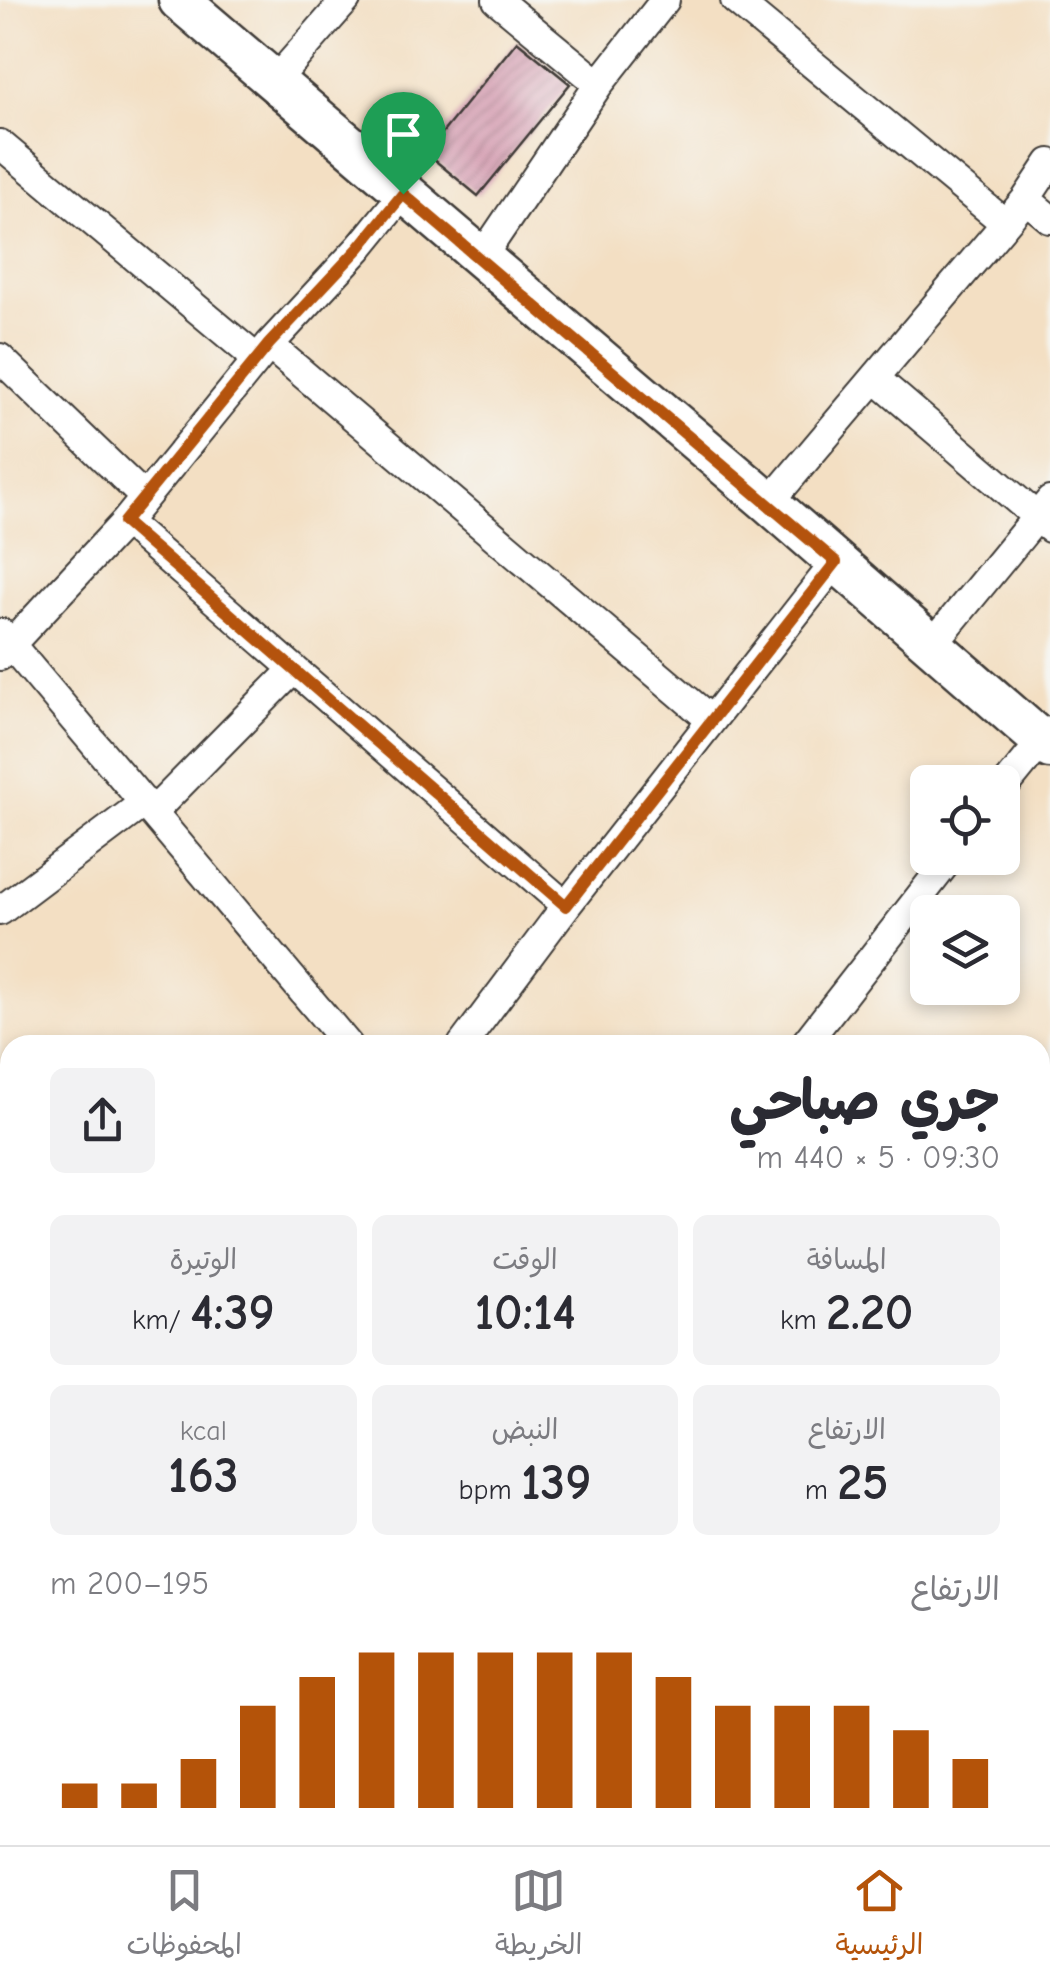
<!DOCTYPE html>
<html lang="ar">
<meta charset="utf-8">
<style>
:root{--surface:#fff;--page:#f2f2f3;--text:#2b2b33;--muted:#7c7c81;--line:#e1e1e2;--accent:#b45309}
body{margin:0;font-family:"Comic Neue","Playpen Sans Arabic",sans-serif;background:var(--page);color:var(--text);direction:rtl;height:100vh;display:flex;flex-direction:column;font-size:38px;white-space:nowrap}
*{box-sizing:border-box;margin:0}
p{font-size:32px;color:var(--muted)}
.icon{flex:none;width:55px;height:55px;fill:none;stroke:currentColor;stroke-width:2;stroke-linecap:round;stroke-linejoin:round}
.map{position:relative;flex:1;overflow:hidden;direction:ltr}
.panel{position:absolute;left:0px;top:1035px;width:1050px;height:810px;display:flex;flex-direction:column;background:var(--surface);border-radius:30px 30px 0 0;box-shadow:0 5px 15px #0003;direction:rtl}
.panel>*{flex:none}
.fabs{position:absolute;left:910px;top:765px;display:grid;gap:20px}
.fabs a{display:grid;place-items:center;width:110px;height:110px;border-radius:15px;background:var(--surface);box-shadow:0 5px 15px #0003;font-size:50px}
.pin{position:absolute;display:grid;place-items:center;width:85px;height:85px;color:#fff;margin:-102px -42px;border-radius:50% 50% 50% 0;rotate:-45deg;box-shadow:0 0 10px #0007}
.pin .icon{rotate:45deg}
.round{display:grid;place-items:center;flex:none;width:105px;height:105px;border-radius:15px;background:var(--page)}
.head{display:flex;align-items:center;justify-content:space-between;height:170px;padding:0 50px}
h1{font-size:55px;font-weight:700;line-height:75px}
.stats{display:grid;grid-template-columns:repeat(3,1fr);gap:15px;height:170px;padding:10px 50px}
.stats div{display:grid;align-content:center;border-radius:15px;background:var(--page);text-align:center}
.stats b{font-size:50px;font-weight:700}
.stats small{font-size:28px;font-weight:400}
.stats p{font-size:28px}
.chart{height:280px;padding:20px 50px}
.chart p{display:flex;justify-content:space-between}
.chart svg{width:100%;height:180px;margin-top:10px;stroke:var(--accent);stroke-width:6}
.tab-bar{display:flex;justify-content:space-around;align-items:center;height:140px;border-top:2px solid var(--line);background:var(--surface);font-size:28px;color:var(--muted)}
.tab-bar a{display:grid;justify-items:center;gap:5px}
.tab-bar .on{color:var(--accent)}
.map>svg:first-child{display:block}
.building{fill:url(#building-hatch)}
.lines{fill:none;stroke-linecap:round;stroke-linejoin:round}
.street-casing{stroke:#3c3935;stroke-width:32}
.secondary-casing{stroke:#3c3935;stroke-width:45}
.street{stroke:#fff;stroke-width:28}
.secondary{stroke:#fff;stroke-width:40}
.route-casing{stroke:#fff;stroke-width:20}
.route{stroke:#b45309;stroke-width:12}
</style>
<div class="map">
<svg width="1050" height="1845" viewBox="0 0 1050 1845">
<defs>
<pattern id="building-hatch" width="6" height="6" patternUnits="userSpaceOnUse" patternTransform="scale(2.5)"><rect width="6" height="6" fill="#d294ab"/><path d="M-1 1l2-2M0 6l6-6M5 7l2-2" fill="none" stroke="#aa788a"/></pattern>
</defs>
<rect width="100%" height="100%" fill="#f6f6f2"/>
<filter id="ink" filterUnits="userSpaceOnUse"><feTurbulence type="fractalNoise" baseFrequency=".01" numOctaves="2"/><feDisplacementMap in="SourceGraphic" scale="20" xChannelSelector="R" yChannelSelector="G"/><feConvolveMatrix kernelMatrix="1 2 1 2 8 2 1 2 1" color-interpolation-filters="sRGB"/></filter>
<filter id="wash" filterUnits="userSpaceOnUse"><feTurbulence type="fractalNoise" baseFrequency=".0048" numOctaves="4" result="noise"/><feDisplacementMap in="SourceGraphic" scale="40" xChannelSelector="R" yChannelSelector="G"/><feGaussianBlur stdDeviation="2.25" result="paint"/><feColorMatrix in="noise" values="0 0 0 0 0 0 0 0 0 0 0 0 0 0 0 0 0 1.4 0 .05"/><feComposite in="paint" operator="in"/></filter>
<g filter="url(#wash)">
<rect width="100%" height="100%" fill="#f3dfc3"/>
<g id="blocks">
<path class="building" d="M517 41 570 84 478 196 426 153Z
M1050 1110V1260L1040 1251V1122Z"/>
</g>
</g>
<g filter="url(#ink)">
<use href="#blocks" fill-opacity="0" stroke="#3c3935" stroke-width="2.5"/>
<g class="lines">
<g class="street-casing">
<path id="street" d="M497 0 599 84
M735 0 1005 223
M274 82 346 0
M0 144 257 359
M1026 199 1050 219
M481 258 599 84 665 0
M269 345 711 720
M0 358 144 497
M876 379 1050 528
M769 503 1026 199 1050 163
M125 522 566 906
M1 633 348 1045
M931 646 1050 501
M0 656 125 522 269 345 359 248 403 194
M1002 790 1050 731
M153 812 294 669
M0 911 145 802
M462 1045 566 906 836 562
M804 1045 950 858
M0 1233 10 1239
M0 1427 10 1436
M1040 1595 1050 1603
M1040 1638 1050 1620
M0 1662 10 1676
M128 1835 135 1845
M328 1835 336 1845
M451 1845 458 1835
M664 1845 675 1835
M836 1845 849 1835"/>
</g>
<g class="secondary-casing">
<path id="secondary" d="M179 0 769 503 1050 748"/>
</g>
<use href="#street" class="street"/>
<use href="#secondary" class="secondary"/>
</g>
</g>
<g class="lines" filter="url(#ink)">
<g class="route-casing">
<path id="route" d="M403 194 836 562 566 906 124 522 269 344 359 248Z"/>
</g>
<use href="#route" class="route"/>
</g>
</svg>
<div class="fabs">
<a><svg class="icon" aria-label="locate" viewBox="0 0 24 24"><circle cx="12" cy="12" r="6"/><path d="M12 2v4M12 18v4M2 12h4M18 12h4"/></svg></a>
<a><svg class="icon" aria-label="layers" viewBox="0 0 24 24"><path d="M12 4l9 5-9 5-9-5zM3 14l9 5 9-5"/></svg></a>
</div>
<div class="pin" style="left:403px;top:194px;background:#1e9e55"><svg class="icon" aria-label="arrive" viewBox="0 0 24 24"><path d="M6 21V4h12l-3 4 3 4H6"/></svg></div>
<section class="panel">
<div class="head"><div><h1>جري صباحي</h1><p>09:30 · 5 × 440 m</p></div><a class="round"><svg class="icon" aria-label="share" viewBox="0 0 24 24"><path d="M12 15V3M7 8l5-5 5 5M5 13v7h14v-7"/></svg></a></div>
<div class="stats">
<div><p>المسافة</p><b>2.20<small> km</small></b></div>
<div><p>الوقت</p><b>10:14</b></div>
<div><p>الوتيرة</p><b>4:39<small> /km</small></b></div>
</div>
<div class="stats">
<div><p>الارتفاع</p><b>25<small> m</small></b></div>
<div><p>النبض</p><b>139<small> bpm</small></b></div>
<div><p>kcal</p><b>163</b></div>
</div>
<div class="chart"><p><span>الارتفاع</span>195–200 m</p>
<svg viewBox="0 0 160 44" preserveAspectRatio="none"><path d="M5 44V38M15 44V38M25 44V32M35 44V19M45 44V12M55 44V6M65 44V6M75 44V6M85 44V6M95 44V6M105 44V12M115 44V19M125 44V19M135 44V19M145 44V25M155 44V32"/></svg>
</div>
</section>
</div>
<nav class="tab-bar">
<a class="on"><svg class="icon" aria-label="home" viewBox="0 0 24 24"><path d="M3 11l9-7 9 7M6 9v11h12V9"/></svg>الرئيسية</a>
<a><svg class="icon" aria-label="map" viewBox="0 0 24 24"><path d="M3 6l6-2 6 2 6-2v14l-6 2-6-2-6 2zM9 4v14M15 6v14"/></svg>الخريطة</a>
<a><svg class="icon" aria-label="saved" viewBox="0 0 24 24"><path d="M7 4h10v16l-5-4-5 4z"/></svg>المحفوظات</a>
</nav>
